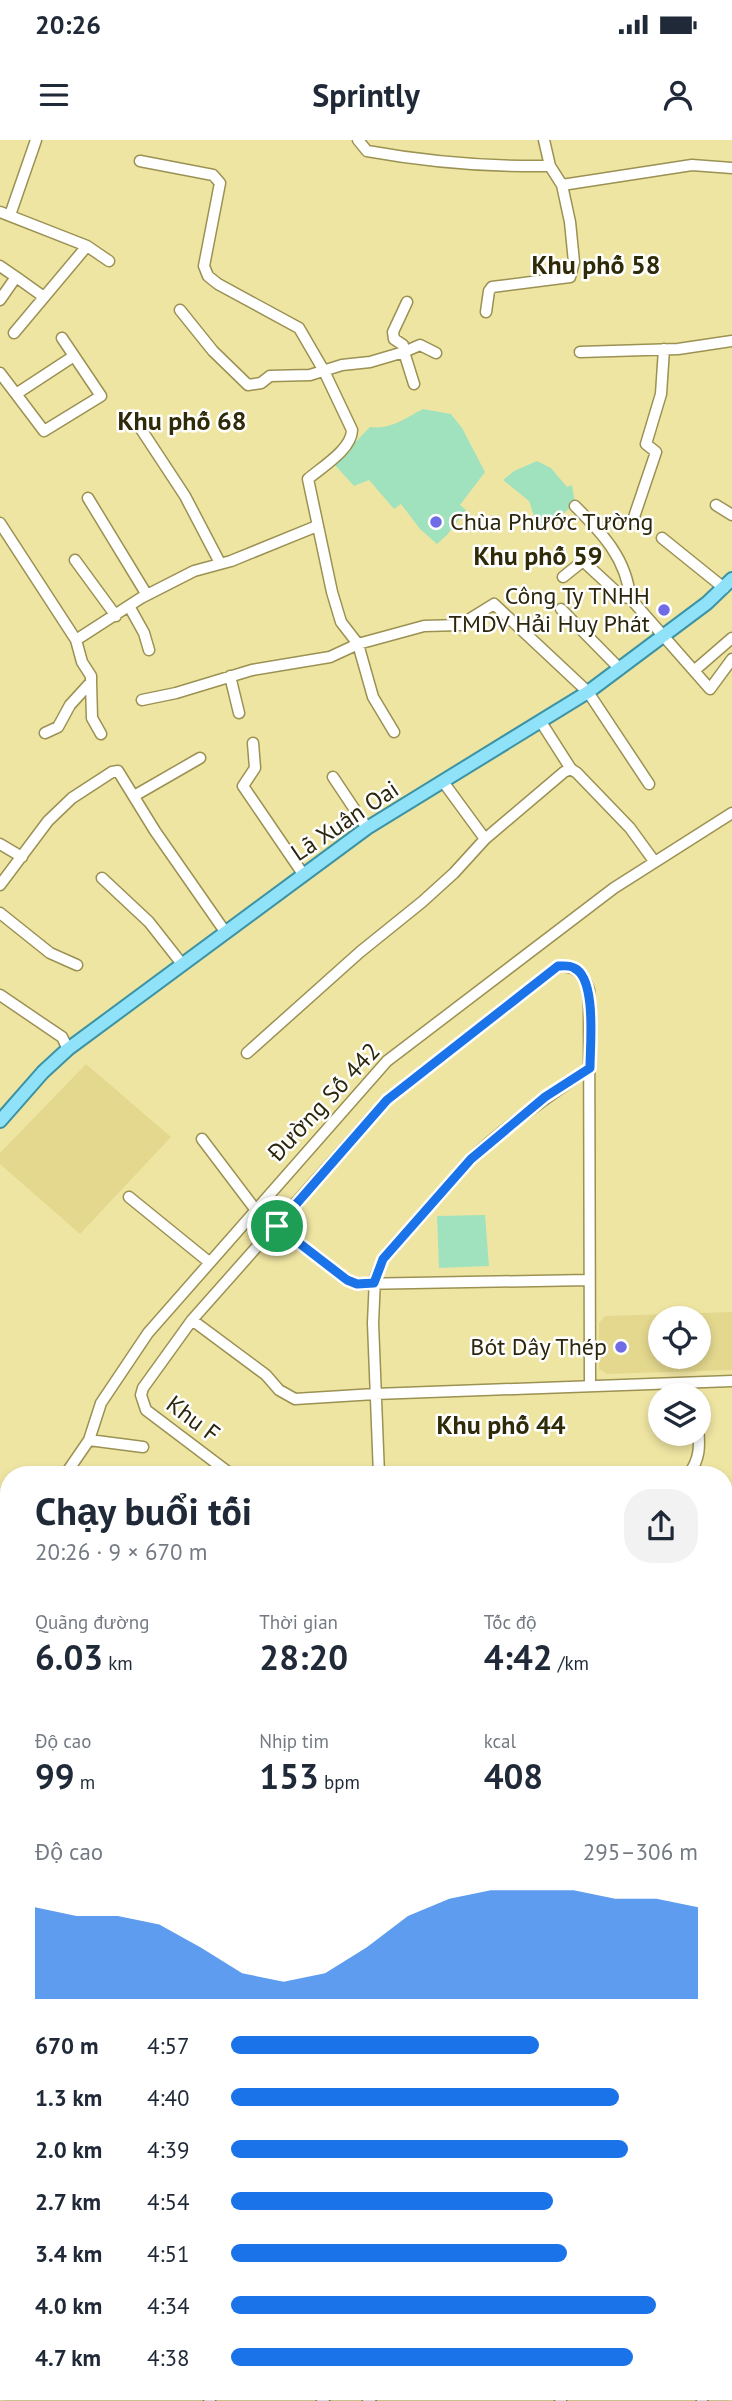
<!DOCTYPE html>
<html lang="vi">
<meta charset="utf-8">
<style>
:root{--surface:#fff;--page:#f2f2f3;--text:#1f2937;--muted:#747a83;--accent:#1a73e8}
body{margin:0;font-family:"PT Sans",sans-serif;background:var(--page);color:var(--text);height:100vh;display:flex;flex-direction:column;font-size:26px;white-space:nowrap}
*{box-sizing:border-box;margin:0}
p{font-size:23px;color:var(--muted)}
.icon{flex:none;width:38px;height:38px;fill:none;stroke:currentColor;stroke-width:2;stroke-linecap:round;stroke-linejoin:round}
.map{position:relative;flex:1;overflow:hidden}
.sheet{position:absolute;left:0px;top:1326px;width:733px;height:934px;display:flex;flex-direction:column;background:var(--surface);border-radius:28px 28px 0 0;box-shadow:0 4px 10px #0003}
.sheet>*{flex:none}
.controls{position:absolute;left:648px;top:1166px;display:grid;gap:14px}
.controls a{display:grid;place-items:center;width:63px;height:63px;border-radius:50%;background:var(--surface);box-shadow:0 4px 10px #0003;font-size:35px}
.pin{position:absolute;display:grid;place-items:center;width:60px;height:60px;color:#fff;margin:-30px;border:4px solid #fff;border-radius:50%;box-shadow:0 2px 7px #0007}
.round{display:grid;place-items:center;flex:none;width:74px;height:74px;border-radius:28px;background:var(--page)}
.head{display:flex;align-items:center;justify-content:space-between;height:119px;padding:0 35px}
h1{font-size:38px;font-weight:800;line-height:52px}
.metrics{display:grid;grid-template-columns:repeat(3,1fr);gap:10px;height:119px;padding:7px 35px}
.metrics div{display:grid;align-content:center}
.metrics b{font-size:35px;font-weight:800}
.metrics small{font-size:19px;font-weight:400}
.metrics p{font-size:19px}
.chart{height:196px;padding:14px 35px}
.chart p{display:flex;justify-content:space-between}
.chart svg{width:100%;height:126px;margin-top:7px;fill:var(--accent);opacity:.7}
ul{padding:0 35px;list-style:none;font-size:23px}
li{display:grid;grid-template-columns:112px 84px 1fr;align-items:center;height:52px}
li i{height:18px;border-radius:9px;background:var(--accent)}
.status{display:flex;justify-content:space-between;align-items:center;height:49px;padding:0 35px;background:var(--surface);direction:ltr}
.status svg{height:19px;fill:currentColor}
header{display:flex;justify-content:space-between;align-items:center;height:91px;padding:0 35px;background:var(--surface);font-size:32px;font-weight:800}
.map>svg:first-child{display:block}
.built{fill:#e4d88e;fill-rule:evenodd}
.green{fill:#a0e2be}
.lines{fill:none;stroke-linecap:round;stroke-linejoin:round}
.minor-casing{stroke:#9b9152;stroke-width:13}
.major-casing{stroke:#3d93a3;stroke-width:16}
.minor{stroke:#fff;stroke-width:10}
.major{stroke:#90e2f8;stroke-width:12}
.route-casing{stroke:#fff;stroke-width:14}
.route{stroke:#1a73e8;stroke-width:9}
.poi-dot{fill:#6f6ce6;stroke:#fff;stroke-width:2.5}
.labels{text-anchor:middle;stroke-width:5;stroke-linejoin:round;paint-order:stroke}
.poi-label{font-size:24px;fill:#2b260c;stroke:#fff;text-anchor:end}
.street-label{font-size:24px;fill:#2b260c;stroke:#fff}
.neighbourhood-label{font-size:26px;font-weight:bold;fill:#2f2a08;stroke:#fff}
</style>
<div class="status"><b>20:26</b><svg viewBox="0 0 49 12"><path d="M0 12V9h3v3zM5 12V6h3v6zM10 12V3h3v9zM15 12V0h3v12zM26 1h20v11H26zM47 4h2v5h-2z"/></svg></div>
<header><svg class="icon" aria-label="menu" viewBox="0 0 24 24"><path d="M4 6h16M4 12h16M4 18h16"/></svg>Sprintly<svg class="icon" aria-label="person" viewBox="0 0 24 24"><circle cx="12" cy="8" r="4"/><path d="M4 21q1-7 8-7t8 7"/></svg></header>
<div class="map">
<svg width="732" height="2261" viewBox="0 0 732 2261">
<rect width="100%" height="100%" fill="#efe5a3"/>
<path class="built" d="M86 924 171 997 80 1094 0 1024V1013Z
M732 1172V1230L607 1234 599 1229V1183L605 1176ZM660 1178H698V1216H660Z
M724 1371H732V1527H724Z
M0 1451 9 1461V1538L0 1532Z
M724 1628H732V1931L725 1935Z"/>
<path class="green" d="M423 269 451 274 462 288 485 332 460 365 466 370 447 395 437 404 420 389 401 364 394 369 369 340 354 346 334 324 370 287C390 290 406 278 423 269Z
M537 321 551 328 567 347 572 345 575 363 562 375 538 388 529 361 503 340 514 331Z
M485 1075 489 1126 439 1128 437 1076Z"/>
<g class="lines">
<g class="minor-casing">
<path id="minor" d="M358 0 367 11C428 22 488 27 550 26
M140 21 213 35 220 43 204 126 208 136 218 144 299 188 324 231 352 290C352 309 322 327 308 339L332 452 341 482 358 504 424 486 460 485 494 464 588 552 649 644
M562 45 692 25 732 28
M0 72 87 106 14 193
M10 75 36 0
M87 106 109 121
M0 126 16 137
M0 160 16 137 44 157
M407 162 393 192 394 199 403 205 404 212 420 205 436 213
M180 170 213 211 248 245 261 243 270 236 310 235 342 225 370 222 404 212 414 244
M486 172 489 151 492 147 570 137 574 122 570 82 562 45 550 26 544 0
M580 212 678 209 732 201
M0 233 16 254 74 216
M16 254 44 291 101 256 62 198
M135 280 185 356 220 423
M88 358 147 455
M716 365 732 375
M575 366C602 393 627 419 630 458
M633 380 656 312 646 304 661 254 664 209
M0 383 76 500 141 458 194 431 231 421 317 386
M662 398 724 448
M75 420 116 476
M563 437 583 421 622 457 630 458 710 549 732 519
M129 466 144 493 149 510
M561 469 620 529
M695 530 732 498
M230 536 239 573
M91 542 92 578 101 594
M142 560 176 553 252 530 330 517 358 504 373 557 394 592
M541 582 571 629 577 633 630 688 654 721
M45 593 58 587 70 565 91 542V536L82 522 76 500
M253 603 255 628 243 646 303 734
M333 637 367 688
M444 643 485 699
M134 656 200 618
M0 704 22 717
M102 738 149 782 182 824
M0 745 48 681 72 658 112 632 118 631 155 691 226 793
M0 773 50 813 77 825
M0 855 62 897 68 909
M247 913 360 812 422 762 454 733 485 699 564 632 571 629
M202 999 255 1069 347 1140 357 1144 589 1140
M129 1057 209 1122
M192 1180 266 1235 279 1250 295 1259 375 1254 732 1241
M89 1300 143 1307
M65 1335 89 1300 101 1263 148 1193 387 921 614 748 732 673
M232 1335 146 1270 141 1255 143 1248 192 1180 387 960 558 826C577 826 583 833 589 850L590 1245
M379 1335 373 1183 375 1138 383 1119 471 1019C507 985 548 956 590 928
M675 1335H688C700 1320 700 1306 698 1288
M724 1365H732
M0 1399 9 1390
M724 1411 727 1410
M0 1419 9 1425
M0 1468 5 1464
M0 1498 9 1507
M724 1527H732
M0 1583 9 1581
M724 1639H732
M0 1729 9 1723
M0 1762 9 1772
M0 1948 5 1918 9 1913
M724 2043H732
M0 2134 9 2143
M0 2176 9 2169
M206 2252 210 2261
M557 2252 561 2261
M701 2252 702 2261
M322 2261 329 2252
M368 2261 376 2252"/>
</g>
<g class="major-casing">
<path id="major" d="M0 981 43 932 68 909 367 688 588 552 707 463 732 439"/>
</g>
<use href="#minor" class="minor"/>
<use href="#major" class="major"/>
</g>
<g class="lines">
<g class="route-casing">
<path id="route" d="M558 826C563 826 570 825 574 828 597 838 590 906 590 928L545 957 471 1019 383 1119 374 1143 357 1144 347 1140 277 1086 387 960Z"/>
</g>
<use href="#route" class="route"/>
</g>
<g class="poi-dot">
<circle cx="436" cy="382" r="7"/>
<circle cx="664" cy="470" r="7"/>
<circle cx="621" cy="1207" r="7"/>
</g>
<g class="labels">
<g class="poi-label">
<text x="450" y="390" text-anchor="start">Chùa Phước Tường</text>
<text x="650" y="464">Công Ty TNHH<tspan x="650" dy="28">TMDV Hải Huy Phát</tspan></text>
<text x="607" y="1215">Bót Dây Thép</text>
</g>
<g class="street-label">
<text transform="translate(345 681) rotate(-34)" y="8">Lã Xuân Oai</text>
<text transform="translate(324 962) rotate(-47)" y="8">Đường Số 442</text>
<text transform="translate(193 1279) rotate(37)" y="8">Khu F</text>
</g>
<g class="neighbourhood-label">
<text x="596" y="134">Khu phố 58</text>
<text x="182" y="290">Khu phố 68</text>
<text x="538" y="425">Khu phố 59</text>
<text x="501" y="1294">Khu phố 44</text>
</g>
</g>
</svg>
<div class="controls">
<a><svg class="icon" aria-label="locate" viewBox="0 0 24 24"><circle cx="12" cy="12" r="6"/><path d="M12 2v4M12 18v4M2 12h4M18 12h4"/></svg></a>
<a><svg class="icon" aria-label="layers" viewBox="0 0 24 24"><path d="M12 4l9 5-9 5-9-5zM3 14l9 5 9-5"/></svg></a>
</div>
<div class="pin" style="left:277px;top:1086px;background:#1e9e55"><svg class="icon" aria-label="arrive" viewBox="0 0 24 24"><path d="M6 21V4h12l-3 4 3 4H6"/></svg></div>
<section class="sheet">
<div class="head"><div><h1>Chạy buổi tối</h1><p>20:26 · 9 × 670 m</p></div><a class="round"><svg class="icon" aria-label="share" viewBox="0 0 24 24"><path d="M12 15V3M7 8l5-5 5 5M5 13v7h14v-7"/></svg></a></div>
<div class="metrics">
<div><p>Quãng đường</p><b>6.03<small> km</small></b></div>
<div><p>Thời gian</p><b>28:20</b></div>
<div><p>Tốc độ</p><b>4:42<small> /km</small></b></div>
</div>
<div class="metrics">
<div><p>Độ cao</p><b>99<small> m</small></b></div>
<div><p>Nhịp tim</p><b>153<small> bpm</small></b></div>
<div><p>kcal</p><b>408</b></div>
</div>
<div class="chart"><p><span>Độ cao</span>295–306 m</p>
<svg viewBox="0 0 160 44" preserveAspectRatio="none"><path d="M0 44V12L10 15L20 15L30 18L40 26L50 35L60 38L70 35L80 26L90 15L100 9L110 6L120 6L130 6L140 9L150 9L160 12V44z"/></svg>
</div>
<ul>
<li><b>670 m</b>4:57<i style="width:66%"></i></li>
<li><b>1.3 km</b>4:40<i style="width:83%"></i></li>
<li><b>2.0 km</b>4:39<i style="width:85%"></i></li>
<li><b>2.7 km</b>4:54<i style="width:69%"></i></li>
<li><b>3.4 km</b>4:51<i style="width:72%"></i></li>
<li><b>4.0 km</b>4:34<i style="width:91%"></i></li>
<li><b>4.7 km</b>4:38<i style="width:86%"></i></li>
</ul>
</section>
</div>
